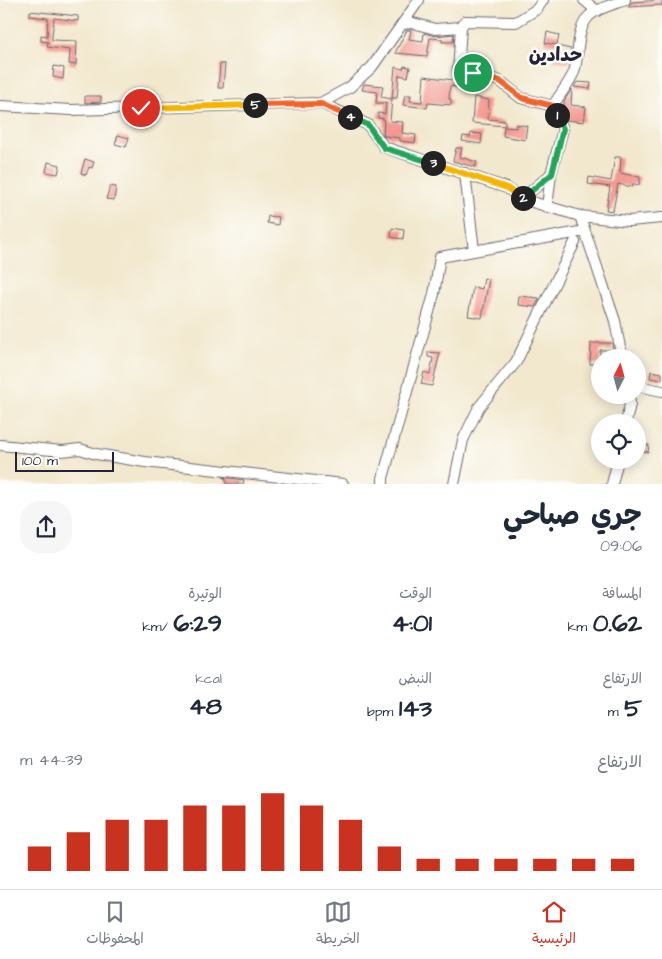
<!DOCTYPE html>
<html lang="ar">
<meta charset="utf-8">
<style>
:root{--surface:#fff;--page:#f6f6f7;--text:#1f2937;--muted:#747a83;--line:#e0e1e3;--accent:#c8321e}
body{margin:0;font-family:"Architects Daughter","Playpen Sans Arabic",sans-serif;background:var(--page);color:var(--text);direction:rtl;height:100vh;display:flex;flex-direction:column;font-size:19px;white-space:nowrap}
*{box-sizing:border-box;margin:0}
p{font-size:16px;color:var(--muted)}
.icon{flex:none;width:28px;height:28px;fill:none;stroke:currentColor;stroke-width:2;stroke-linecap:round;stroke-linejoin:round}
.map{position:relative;height:484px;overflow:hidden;direction:ltr}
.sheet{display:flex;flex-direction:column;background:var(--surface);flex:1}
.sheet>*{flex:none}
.needle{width:32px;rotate:6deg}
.tools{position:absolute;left:591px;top:349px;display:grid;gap:10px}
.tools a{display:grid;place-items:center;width:55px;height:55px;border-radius:50%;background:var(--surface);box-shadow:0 2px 12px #0003;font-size:25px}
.scale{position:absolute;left:15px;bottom:12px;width:99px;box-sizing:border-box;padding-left:5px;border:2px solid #22223b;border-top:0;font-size:14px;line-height:18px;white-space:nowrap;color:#22223b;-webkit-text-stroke:4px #fdfcf7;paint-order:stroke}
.pin{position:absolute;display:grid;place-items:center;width:42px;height:42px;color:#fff;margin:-21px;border:2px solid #fff;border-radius:50%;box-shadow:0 1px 5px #0007}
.km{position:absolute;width:25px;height:25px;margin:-12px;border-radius:50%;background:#222;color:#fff;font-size:14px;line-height:25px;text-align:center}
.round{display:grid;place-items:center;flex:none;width:52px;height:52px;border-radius:20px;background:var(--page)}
.summary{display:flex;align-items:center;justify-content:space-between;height:85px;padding:0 20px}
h1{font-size:28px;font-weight:700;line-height:38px}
.metrics{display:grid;grid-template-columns:repeat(3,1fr);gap:8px;height:85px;padding:5px 20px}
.metrics div{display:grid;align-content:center}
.metrics b{font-size:25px;font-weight:700}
.metrics small{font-size:14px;font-weight:400}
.metrics p{font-size:14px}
.chart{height:140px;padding:10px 20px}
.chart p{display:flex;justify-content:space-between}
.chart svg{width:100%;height:90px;margin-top:5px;stroke:var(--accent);stroke-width:6}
.menu{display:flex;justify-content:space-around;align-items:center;height:70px;border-top:1px solid var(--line);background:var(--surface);font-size:14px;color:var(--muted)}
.menu a{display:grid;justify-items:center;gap:2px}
.menu .current{color:var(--accent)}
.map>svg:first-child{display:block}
.building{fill:#f39991}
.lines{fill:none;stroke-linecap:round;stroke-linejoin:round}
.minor-casing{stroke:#6b676e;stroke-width:12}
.minor{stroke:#fff;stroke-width:10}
.split-1-casing{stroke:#fff;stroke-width:10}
.split-2-casing{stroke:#fff;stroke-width:10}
.split-3-casing{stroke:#fff;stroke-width:10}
.split-4-casing{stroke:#fff;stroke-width:10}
.split-5-casing{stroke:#fff;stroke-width:10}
.split-6-casing{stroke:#fff;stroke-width:10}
.split-1{stroke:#f0652b;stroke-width:6}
.split-2{stroke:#22a559;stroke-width:6}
.split-3{stroke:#f5b400;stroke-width:6}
.split-4{stroke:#22a559;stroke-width:6}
.split-5{stroke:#f0652b;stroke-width:6}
.split-6{stroke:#f5b400;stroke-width:6}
.labels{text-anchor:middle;stroke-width:5;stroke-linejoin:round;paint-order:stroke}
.quarter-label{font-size:19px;font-weight:bold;fill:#22223b;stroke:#fdfcf7}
</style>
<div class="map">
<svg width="662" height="484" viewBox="0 0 662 484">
<rect width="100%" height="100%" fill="#fdfcf7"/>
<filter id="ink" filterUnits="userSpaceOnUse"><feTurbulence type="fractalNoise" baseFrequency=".02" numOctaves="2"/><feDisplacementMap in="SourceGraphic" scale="10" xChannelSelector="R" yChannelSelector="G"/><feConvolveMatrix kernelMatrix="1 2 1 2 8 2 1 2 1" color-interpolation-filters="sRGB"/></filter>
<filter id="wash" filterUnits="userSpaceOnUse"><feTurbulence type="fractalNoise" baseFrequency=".0096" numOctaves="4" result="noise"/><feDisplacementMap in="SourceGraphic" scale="20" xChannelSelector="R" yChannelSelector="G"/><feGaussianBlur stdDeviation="1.12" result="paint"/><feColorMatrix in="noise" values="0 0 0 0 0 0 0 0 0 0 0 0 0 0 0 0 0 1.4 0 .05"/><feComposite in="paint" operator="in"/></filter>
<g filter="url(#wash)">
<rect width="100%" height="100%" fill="#f2e8ce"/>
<g id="blocks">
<path class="building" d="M662 0V5L628 7 632 2Z
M30 11 78 16V21L54 18 52 36V40L77 41 76 65 69 64 70 50 47 47 48 42 41 41V35L47 36 48 18 30 16Z
M407 30H411L409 39 423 41 424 33 435 36 454 34 453 42H442V39L430 38 427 56 395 53Z
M547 32 559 35 557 45 545 43Z
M557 46 571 49 569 63 554 60Z
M220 64H225L223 88H218Z
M54 66 64 68 63 79 53 77Z
M404 66 410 67 408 77 399 75 397 98H392L395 67 403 69Z
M424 76 474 83V89L450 86 449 99H451V105L428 103 427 108 403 105 405 95H411L410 101 422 102Z
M577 82 591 83 590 89 574 87Z
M364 84 383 86 381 97 392 99 390 121 403 122 402 133 416 135 415 143 400 141V138L385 136 383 134 384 119 378 118V113L385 114 386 103H376L377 92 362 90Z
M572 89 571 105 586 107 584 122 566 120 564 114V101Z
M85 96H101V102L85 103Z
M474 97 489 100 488 119 505 121V126L472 123Z
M516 124 527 126 525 140 503 136 504 127 516 128Z
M471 133 482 134 481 144 462 141 463 136 470 137Z
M118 135 129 138 126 147 115 144Z
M456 148H462L460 157 477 162 475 167 453 161Z
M615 157H621L620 173 640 177 639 185 633 184 632 187 618 184 613 211 606 210 610 187 588 184 589 177 611 181Z
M85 159 94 162 92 168 89 167 86 175 81 173Z
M48 162 60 165 58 174 46 172Z
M110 186 116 187 114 200 106 199Z
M268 216 279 217 278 225 267 223Z
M392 228 404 230 403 239 391 237Z
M484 278 489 279 482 318 468 316 473 287 482 289Z
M519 296 539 298V300L535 307 518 305Z
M591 343H612L613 350H600V364H590Z
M428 352 440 353 432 386 421 384 424 372 430 374 433 358 428 357Z
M651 371 662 373V380L650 378Z
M638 444 649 445 648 452 638 451Z
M222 477 244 480 243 484H226V479Z"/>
</g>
</g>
<g filter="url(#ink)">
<use href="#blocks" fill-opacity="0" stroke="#6b676e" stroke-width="1"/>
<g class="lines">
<g class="minor-casing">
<path id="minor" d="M543 0 537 9 516 22 465 21 461 27 458 71 473 73 500 81 521 98 553 106
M584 0 597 11
M402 24 413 23 435 29 461 27
M321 103 368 125 384 147 507 188 522 199 580 216 629 221 662 218
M0 106 71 110 321 103 350 87 372 67 419 0
M465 173 474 251
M522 199 551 174
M547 207 551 174 563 129 553 106C559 95 569 84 574 72 580 54 575 31 589 16 597 8 615 4 625 0
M580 216 615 321 622 358
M638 386 662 391
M626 422 630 404 629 395
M0 445 62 451 80 449 96 454 145 462 343 484
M383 484V478L434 294 440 257 585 231
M454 484 463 440 479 407 516 362 575 242
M612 484 618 460"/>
</g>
<use href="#minor" class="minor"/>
</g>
</g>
<g class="lines" filter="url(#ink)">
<g class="split-1-casing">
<path id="split-1" d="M473 73 500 81 522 98 553 106 557 115"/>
</g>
<g class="split-2-casing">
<path id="split-2" d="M523 198 552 174 563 129 557 115"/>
</g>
<g class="split-3-casing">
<path id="split-3" d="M433 163 507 188 522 199 523 198"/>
</g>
<g class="split-4-casing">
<path id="split-4" d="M350 117 368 125 384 148 433 163"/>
</g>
<g class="split-5-casing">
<path id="split-5" d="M255 105 321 104 350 117"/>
</g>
<g class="split-6-casing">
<path id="split-6" d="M141 108 255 105"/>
</g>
<use href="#split-1" class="split-1"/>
<use href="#split-2" class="split-2"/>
<use href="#split-3" class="split-3"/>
<use href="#split-4" class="split-4"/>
<use href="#split-5" class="split-5"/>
<use href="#split-6" class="split-6"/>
</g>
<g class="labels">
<g class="quarter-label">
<text x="555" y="61">حدادين</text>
</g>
</g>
</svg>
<div class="tools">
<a><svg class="needle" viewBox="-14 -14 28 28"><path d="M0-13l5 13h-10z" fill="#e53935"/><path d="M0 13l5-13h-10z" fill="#747a83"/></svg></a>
<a><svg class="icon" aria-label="locate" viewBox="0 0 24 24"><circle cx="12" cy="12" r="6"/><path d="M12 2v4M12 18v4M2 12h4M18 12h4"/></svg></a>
</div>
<div class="scale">100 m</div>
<div class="pin" style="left:473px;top:73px;background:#1e9e55"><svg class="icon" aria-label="arrive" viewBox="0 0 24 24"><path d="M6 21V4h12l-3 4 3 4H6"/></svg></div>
<div class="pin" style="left:141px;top:108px;background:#d93025"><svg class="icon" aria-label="check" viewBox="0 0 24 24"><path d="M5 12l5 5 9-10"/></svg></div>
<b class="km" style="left:557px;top:115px">1</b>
<b class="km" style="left:523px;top:198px">2</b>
<b class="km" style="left:433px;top:163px">3</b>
<b class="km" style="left:350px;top:117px">4</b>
<b class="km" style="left:255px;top:105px">5</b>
</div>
<section class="sheet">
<div class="summary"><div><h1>جري صباحي</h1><p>09:06</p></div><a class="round"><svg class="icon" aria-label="share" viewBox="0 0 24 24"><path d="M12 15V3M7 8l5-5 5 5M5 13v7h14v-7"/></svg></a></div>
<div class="metrics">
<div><p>المسافة</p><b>0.62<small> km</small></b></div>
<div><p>الوقت</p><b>4:01</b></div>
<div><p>الوتيرة</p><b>6:29<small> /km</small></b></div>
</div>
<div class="metrics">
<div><p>الارتفاع</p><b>5<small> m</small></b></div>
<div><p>النبض</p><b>143<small> bpm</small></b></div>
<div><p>kcal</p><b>48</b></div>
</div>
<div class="chart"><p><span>الارتفاع</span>39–44 m</p>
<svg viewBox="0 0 160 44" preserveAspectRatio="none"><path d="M5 44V32M15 44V25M25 44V19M35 44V19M45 44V12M55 44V12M65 44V6M75 44V12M85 44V19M95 44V32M105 44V38M115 44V38M125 44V38M135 44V38M145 44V38M155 44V38"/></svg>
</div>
</section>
<nav class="menu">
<a class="current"><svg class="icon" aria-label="home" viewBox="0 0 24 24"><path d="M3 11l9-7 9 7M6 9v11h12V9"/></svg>الرئيسية</a>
<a><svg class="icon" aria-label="map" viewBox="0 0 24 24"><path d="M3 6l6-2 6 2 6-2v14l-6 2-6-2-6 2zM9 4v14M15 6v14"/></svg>الخريطة</a>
<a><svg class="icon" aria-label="saved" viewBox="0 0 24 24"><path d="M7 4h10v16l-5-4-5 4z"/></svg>المحفوظات</a>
</nav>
